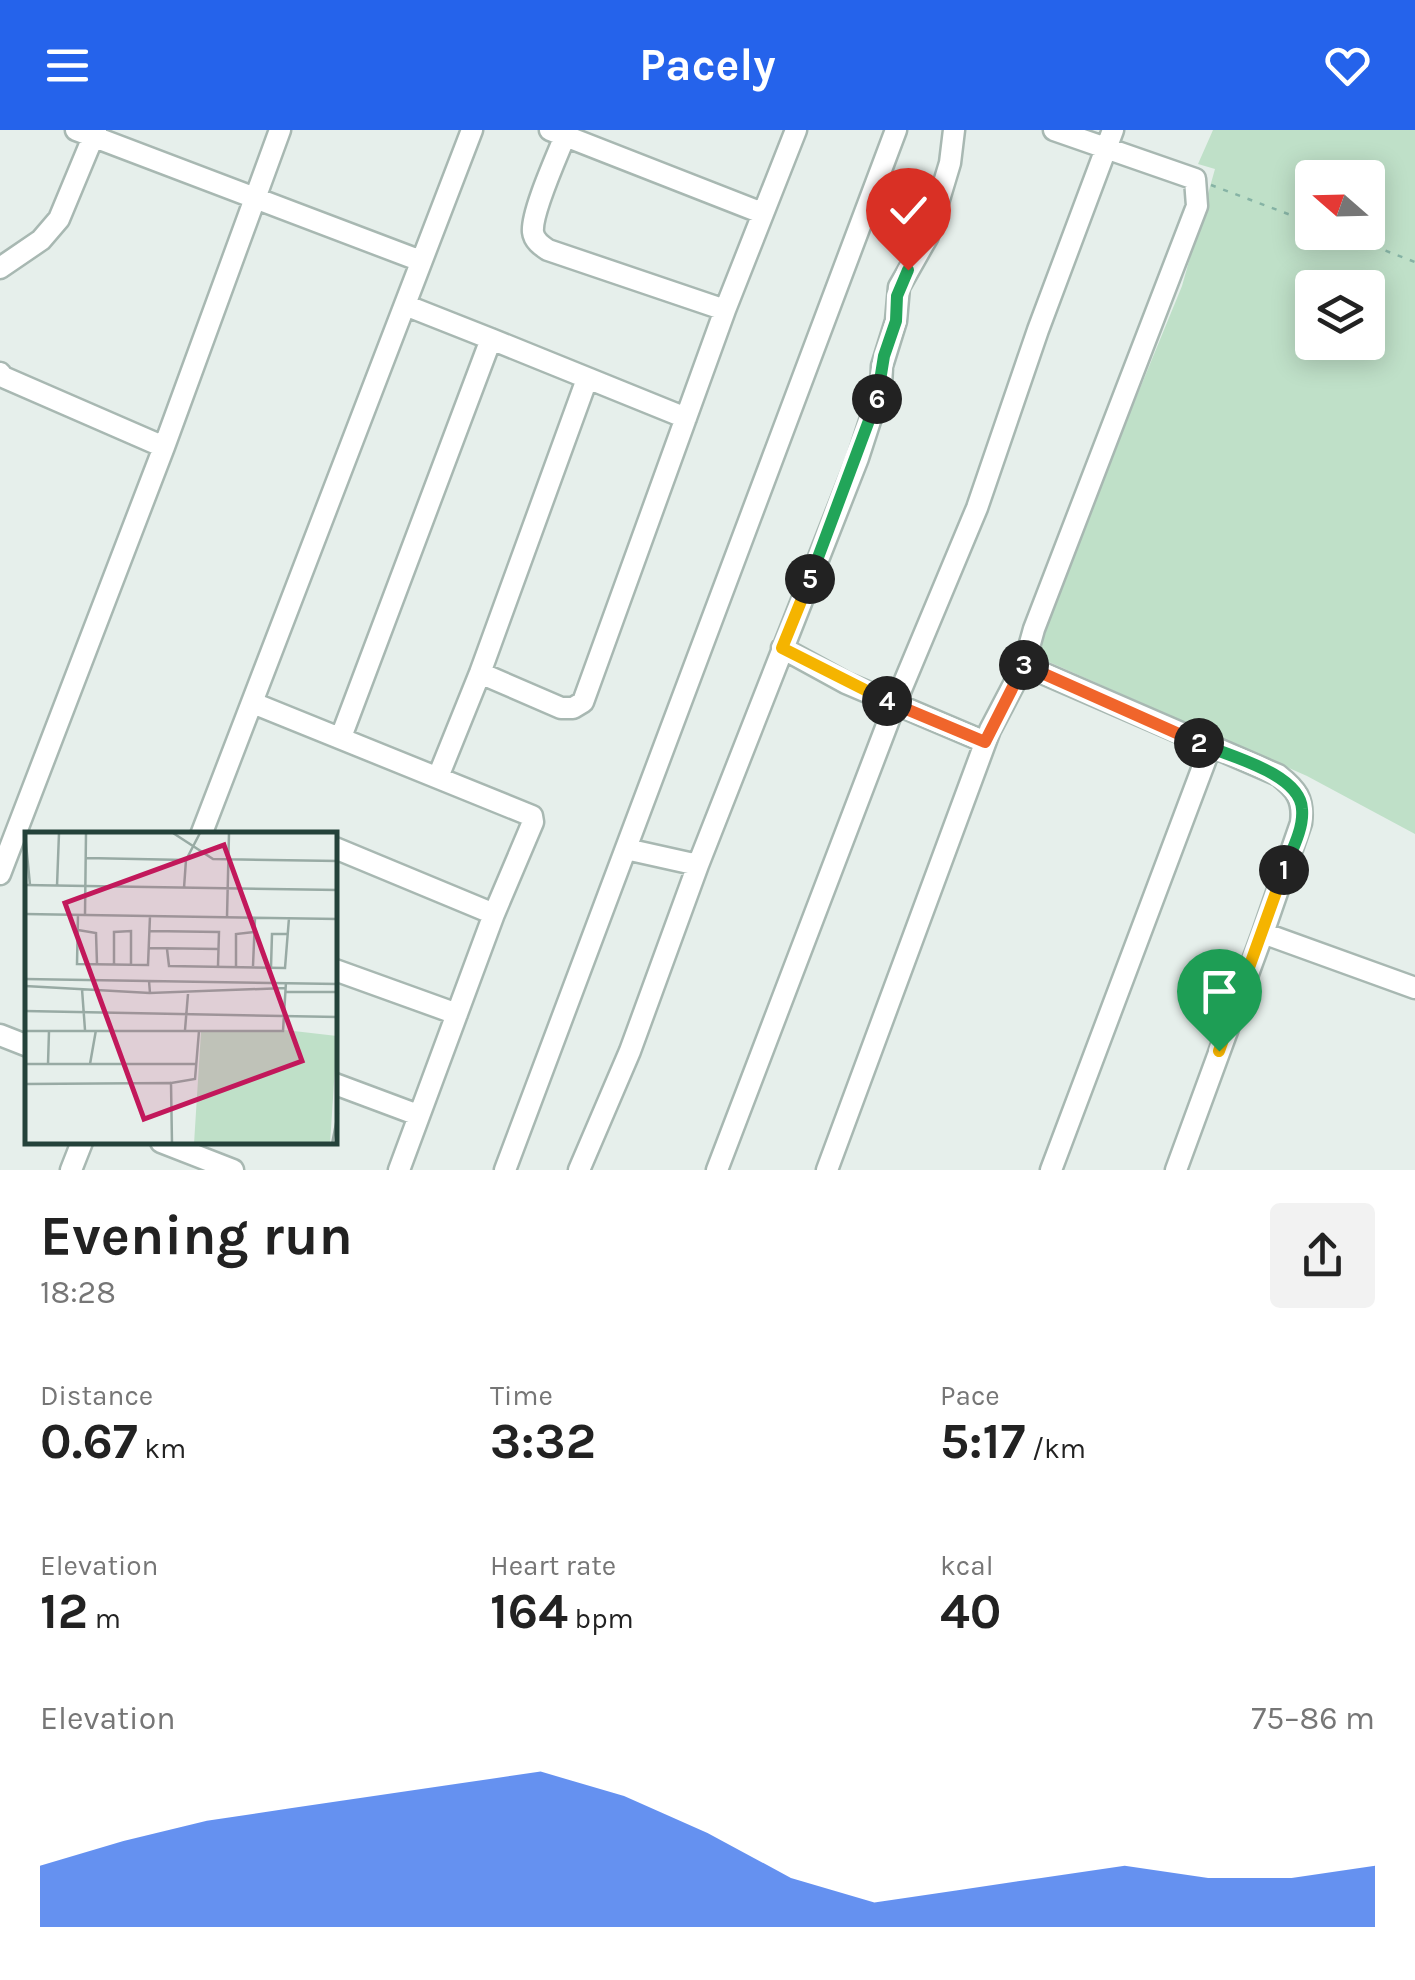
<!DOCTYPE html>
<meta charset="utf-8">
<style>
:root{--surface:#fff;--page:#f2f2f2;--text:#222;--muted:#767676;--accent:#2563eb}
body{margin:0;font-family:Karla,sans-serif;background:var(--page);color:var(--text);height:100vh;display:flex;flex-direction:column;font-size:38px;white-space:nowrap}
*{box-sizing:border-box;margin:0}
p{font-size:32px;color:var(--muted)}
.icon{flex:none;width:55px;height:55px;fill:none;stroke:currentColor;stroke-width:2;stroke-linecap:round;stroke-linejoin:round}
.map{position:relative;height:1040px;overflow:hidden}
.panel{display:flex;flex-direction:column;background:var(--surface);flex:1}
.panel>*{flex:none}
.needle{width:65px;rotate:290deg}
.fabs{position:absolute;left:1295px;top:30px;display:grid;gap:20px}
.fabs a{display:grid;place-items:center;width:90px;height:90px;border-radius:10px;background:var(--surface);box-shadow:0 5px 25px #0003;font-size:50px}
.pin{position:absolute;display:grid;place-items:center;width:85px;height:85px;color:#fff;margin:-102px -42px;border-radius:50% 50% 50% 0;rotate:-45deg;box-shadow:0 0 10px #0007}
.pin .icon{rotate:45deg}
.km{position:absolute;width:50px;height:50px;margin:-25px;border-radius:50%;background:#222;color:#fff;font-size:28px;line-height:50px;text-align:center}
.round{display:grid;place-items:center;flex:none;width:105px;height:105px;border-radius:10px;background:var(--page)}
.headline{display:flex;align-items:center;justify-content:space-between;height:170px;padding:0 40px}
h1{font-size:55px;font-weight:700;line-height:75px}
.figures{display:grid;grid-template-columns:repeat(3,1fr);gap:15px;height:170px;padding:10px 40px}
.figures div{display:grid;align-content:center}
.figures b{font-size:50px;font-weight:700}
.figures small{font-size:28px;font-weight:400}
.figures p{font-size:28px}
.chart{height:280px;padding:20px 40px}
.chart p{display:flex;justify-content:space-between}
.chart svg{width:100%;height:180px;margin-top:10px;fill:var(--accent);opacity:.7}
header{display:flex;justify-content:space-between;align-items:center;height:130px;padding:0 40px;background:var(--accent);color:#fff;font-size:45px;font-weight:700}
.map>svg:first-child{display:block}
.green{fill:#bfe0c8;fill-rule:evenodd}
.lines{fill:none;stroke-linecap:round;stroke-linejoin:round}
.minor-casing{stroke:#a8b8b2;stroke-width:25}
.path{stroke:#86b3a5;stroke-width:2.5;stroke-dasharray:5 8;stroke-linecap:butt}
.minor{stroke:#fff;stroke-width:20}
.split-1-casing{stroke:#fff;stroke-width:20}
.split-2-casing{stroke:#fff;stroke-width:20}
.split-3-casing{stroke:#fff;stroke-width:20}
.split-4-casing{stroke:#fff;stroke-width:20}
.split-5-casing{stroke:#fff;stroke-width:20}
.split-6-casing{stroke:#fff;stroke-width:20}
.split-7-casing{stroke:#fff;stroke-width:20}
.split-1{stroke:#f5b400;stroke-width:12}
.split-2{stroke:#22a559;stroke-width:12}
.split-3{stroke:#f0652b;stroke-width:12}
.split-4{stroke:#f0652b;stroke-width:12}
.split-5{stroke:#f5b400;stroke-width:12}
.split-6{stroke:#22a559;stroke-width:12}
.split-7{stroke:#22a559;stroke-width:12}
.inset-road{fill:none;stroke:#98aaa4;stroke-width:2.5}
.view{fill:#c2185b;fill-opacity:0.15;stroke:#c2185b;stroke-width:5}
.inset-edge{fill:none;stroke:#24423a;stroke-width:5}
</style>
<header><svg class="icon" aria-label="menu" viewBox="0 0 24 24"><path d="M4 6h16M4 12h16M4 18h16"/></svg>Pacely<svg class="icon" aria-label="heart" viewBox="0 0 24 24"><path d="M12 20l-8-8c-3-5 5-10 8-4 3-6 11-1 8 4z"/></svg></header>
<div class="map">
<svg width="1415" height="1040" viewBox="0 0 1415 1040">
<rect width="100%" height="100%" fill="#e6efeb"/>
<path class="green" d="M1213 0H1415V704L1307 646 1031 524 1182 156 1215 39 1198 34ZM1312 48H1368V102H1312ZM1312 158H1368V212H1312Z"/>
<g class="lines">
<g class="minor-casing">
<path id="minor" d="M76 0 421 131
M550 0 762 83
M1054 0 1195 49 1197 76 1034 499 1024 535 1278 645C1296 659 1304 669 1301 693L1263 803 1415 858
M565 6C557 26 531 83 533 102 534 111 542 116 548 120L725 180
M0 138 41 110 59 89 96 0
M405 175 491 209
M0 243 3 247 164 317
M782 518 846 553 985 612
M480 543 561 578H573L583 572 725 180 796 0
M253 573 532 686 533 692 494 784 399 1040
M341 607 491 209 686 288
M438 647 480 543 587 249
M201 705 472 0
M335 718 494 784
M626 719 698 735 858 328 881 257 882 236 896 191 899 157 928 106 950 33 954 0
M0 744 164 317 280 0
M335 840 457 884
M0 905 28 916
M335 954 418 985
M161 1012 233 1040
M71 1040 82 1012
M505 1040 896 0
M579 1040 630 921 698 735
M717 1040 895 574 977 378 1038 200 1113 0
M827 1040 990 600 1024 535
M1051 1040 1210 618
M1176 1040 1263 803"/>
</g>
<path class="path" d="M1211 55 1312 93
M1337 102 1415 132"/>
<use href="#minor" class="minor"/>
</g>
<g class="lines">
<g class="split-1-casing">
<path id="split-1" d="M1219 921 1284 740"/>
</g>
<g class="split-2-casing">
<path id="split-2" d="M1199 613C1228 626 1300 643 1302 679 1304 699 1291 722 1284 740"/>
</g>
<g class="split-3-casing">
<path id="split-3" d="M1024 535 1199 613"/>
</g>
<g class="split-4-casing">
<path id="split-4" d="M887 571 985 612 1024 535"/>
</g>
<g class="split-5-casing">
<path id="split-5" d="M810 449 782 518 887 571"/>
</g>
<g class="split-6-casing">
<path id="split-6" d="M810 449 877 269"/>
</g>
<g class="split-7-casing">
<path id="split-7" d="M877 269 884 226 896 191 897 166 908 140"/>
</g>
<use href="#split-1" class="split-1"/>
<use href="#split-2" class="split-2"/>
<use href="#split-3" class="split-3"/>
<use href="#split-4" class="split-4"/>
<use href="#split-5" class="split-5"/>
<use href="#split-6" class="split-6"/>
<use href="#split-7" class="split-7"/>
</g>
<g transform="translate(25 702)">
<rect width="312" height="312" fill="#e6efeb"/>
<path d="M260 198 312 204 305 312H169L176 200Z" fill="#bfe0c8"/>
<path class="inset-road" d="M0 1 5 53M148 1 188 27 313 29M61 26 161 28M0 53 313 58M32 54 34 1M159 56 161 28 175 1M0 82 313 87M53 82 52 132 123 133 125 84M60 82 61 1M202 85 204 1M53 98 71 101 72 132M125 99 194 100 193 134M124 116 193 117M142 117 144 134 260 136 264 86M89 132V100L106 99V132M211 134V102L229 100M228 134 230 86M246 135 247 102H263M0 147 313 152M124 149 125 161 261 156M0 154 125 161M57 157 60 198M260 160H313M0 179 313 185M160 198 163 162M0 199H174M0 232H172M23 232 24 199M65 232 71 198M0 252 146 251M147 312 146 251 170 247 174 199H258L261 150M307 312 313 281"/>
<path class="view" d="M199 13 277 229 119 287 40 71Z"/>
<rect width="312" height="312" class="inset-edge"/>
</g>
</svg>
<div class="fabs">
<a><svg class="needle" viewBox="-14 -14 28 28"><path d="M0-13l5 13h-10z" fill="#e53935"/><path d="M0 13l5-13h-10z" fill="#767676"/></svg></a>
<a><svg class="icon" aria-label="layers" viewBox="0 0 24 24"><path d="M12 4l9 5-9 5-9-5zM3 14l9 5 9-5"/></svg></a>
</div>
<div class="pin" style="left:1219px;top:921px;background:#1e9e55"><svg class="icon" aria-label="arrive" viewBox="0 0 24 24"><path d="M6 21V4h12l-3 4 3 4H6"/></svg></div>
<div class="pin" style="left:908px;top:140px;background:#d93025"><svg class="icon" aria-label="check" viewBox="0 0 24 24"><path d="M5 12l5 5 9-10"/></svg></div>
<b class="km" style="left:1284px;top:740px">1</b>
<b class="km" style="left:1199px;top:613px">2</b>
<b class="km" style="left:1024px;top:535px">3</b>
<b class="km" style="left:887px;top:571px">4</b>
<b class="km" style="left:810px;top:449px">5</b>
<b class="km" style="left:877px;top:269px">6</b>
</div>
<section class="panel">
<div class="headline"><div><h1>Evening run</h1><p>18:28</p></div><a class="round"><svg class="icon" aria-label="share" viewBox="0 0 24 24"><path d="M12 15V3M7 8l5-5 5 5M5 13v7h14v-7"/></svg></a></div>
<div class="figures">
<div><p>Distance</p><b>0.67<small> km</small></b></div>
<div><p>Time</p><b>3:32</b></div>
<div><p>Pace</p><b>5:17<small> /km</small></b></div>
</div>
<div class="figures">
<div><p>Elevation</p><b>12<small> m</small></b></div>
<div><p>Heart rate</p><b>164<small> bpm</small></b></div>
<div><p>kcal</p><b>40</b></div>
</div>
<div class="chart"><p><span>Elevation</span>75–86 m</p>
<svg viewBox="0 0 160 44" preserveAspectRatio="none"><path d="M0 44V29L10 23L20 18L30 15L40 12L50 9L60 6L70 12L80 21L90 32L100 38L110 35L120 32L130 29L140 32L150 32L160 29V44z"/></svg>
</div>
</section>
